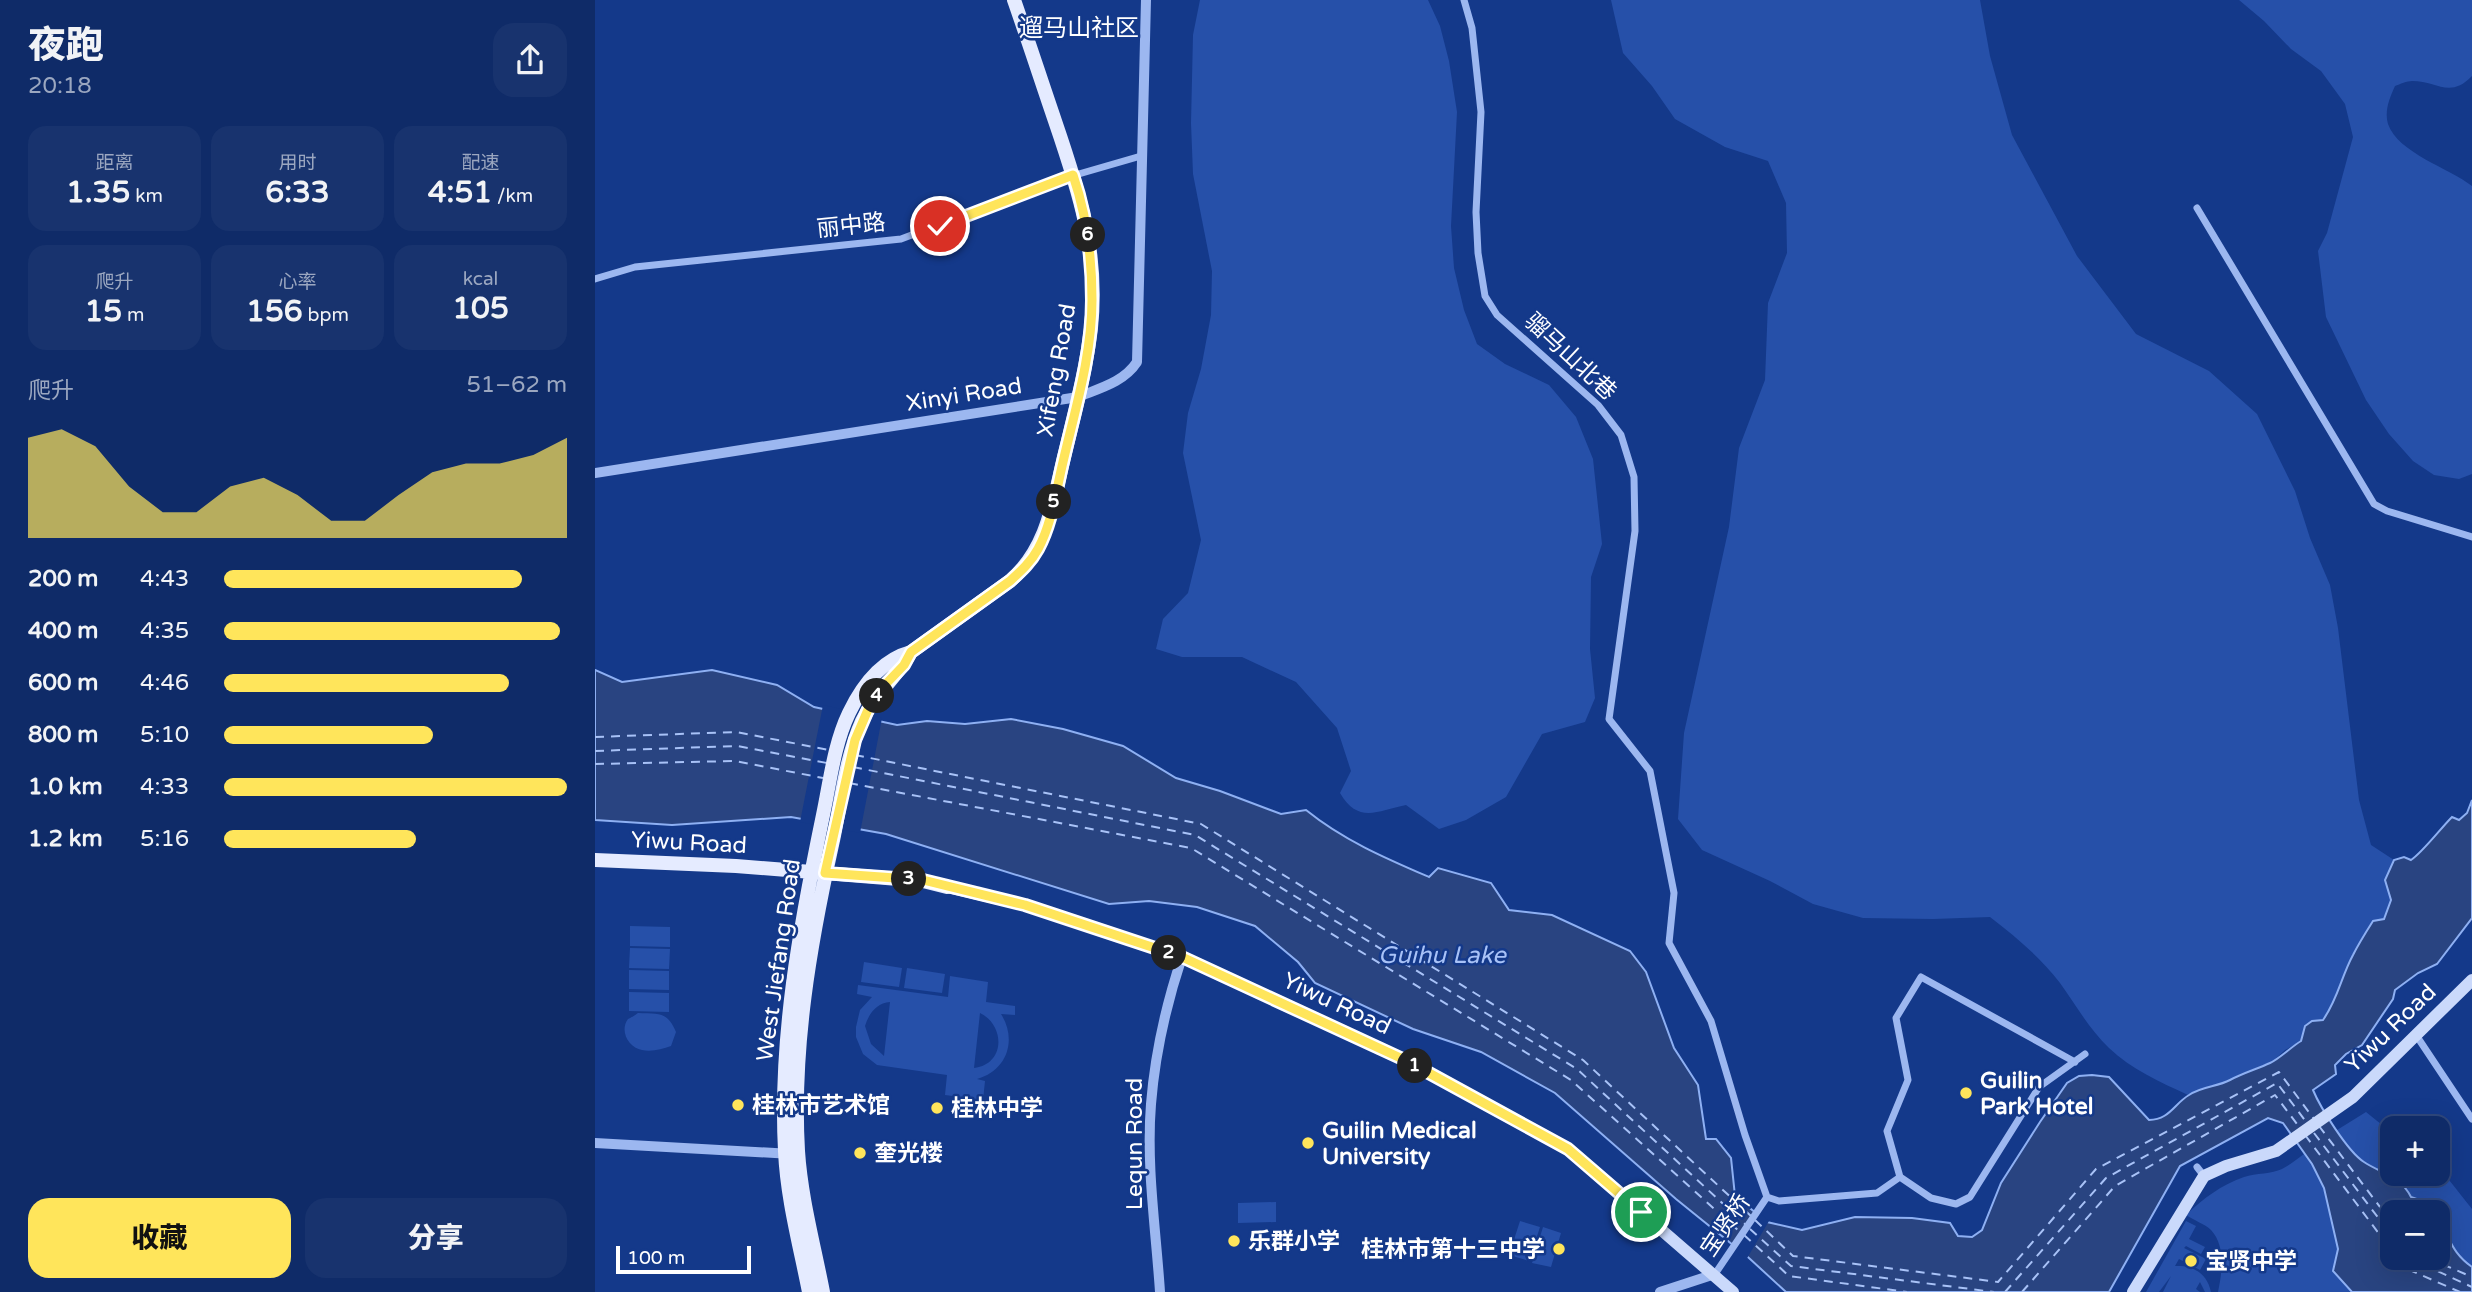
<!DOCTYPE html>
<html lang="zh">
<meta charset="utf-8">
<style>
:root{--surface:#0f2b68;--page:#18336e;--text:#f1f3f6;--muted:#9ba7c0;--line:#2f477c;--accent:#ffe55b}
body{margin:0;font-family:"Varela Round","Noto Sans SC",sans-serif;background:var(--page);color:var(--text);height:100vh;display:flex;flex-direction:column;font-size:26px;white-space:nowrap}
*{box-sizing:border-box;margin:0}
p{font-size:23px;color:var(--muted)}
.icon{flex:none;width:38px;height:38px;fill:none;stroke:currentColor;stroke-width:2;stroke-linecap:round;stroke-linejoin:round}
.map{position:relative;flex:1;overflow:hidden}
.details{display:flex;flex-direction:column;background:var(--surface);width:595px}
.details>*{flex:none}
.controls{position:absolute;left:1785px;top:1116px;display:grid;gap:14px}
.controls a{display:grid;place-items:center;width:70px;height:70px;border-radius:14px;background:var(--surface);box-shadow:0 7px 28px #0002,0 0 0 2px var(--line);font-size:35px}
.scale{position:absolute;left:21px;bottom:18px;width:135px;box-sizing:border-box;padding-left:7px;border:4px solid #fff;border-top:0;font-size:19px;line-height:24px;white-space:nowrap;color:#fff;-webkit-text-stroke:5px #14398a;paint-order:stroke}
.pin{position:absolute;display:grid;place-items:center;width:60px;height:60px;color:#fff;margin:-30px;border:4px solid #fff;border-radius:50%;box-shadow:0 2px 7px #0007}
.km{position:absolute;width:35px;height:35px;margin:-18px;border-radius:50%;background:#222;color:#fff;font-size:19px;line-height:35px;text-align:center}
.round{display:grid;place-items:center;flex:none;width:74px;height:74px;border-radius:21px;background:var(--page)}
.head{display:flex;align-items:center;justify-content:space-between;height:119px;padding:0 28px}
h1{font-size:38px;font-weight:800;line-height:52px}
.figures{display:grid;grid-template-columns:repeat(3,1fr);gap:10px;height:119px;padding:7px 28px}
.figures div{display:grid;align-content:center;border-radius:18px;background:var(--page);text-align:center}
.figures b{font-size:30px;font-weight:800}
.figures small{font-size:19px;font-weight:400}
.figures p{font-size:19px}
.chart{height:196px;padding:14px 28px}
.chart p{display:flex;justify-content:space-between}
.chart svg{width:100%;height:126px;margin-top:7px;fill:var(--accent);opacity:.7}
.primary-button{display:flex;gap:14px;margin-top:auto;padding:14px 28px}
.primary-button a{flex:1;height:80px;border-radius:21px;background:var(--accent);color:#111;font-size:28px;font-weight:800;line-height:80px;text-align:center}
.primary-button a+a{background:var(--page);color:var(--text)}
ul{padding:0 28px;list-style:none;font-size:23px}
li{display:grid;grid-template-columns:112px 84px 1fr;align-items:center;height:52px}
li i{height:18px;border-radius:9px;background:var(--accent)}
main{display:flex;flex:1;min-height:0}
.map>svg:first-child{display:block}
.green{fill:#2650a9;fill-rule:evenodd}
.water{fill:#294481;stroke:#8eb0f3;stroke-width:2}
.pier{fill:#14398a}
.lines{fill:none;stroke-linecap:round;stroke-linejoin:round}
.ferry{stroke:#a8c2f7;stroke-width:2;stroke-dasharray:9 7;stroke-linecap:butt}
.minor{stroke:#9cb7f0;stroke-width:7}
.tertiary{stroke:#9cb7f0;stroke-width:10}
.secondary{stroke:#cad9fb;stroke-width:12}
.primary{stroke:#e5ebff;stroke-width:14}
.route-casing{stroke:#fff;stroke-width:14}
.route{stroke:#ffe55b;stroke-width:9}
.poi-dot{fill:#ffe55b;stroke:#14398a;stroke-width:2.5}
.labels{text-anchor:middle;stroke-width:5;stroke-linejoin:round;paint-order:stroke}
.street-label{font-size:23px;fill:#fff;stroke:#14398a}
.poi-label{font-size:23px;font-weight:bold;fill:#fff;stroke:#14398a;text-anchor:start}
.neighbourhood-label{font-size:24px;fill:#fff;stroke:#14398a}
.water-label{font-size:24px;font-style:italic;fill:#a8c2f7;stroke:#14398a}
</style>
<main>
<section class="details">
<div class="head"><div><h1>夜跑</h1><p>20:18</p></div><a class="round"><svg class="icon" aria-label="share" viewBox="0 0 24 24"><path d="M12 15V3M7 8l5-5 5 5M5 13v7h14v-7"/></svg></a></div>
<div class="figures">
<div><p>距离</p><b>1.35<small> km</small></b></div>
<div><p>用时</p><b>6:33</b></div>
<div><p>配速</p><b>4:51<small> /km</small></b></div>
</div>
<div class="figures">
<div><p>爬升</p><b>15<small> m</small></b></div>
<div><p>心率</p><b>156<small> bpm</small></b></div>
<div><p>kcal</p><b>105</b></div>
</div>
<div class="chart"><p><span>爬升</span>51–62 m</p>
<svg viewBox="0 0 160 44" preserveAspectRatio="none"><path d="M0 44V9L10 6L20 12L30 26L40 35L50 35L60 26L70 23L80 29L90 38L100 38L110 29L120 21L130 18L140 18L150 15L160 9V44z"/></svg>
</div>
<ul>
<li><b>200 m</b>4:43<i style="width:87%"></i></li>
<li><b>400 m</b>4:35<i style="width:98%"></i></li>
<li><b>600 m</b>4:46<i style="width:83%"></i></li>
<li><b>800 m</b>5:10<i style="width:61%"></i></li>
<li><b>1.0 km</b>4:33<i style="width:100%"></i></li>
<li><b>1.2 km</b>5:16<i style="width:56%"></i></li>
</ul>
<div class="primary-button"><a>收藏</a><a>分享</a></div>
</section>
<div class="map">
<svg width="1877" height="1292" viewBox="0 0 1877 1292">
<rect width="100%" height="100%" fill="#14398a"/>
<path class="green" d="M605 0H833L845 26 854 61 862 112 856 226 859 268 869 310 882 344 910 364 954 385 981 417 998 459 1007 544 996 577 995 649 1000 698 990 722 947 734 911 797 871 820 844 829 811 805C782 811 763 824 745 793L756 771 742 728 701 682 647 657H587L561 649 568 619 593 593 606 540 588 453 593 413 606 369 616 315 617 271 598 174 596 123 598 35Z
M1016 0H1385L1395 56 1417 135 1482 256 1541 334 1614 371 1662 414 1700 491 1715 538 1735 585 1743 628 1764 800 1776 845 1799 860 1790 880 1796 900 1789 919 1778 921 1745 983 1740 1003 1728 1020 1717 1021 1706 1041 1690 1050 1677 1062 1645 1074 1633 1082 1608 1088 1593 1095C1565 1082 1536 1069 1514 1048 1494 1029 1481 1005 1465 983 1445 957 1421 937 1395 917L1338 919 1268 918 1218 904 1175 881 1107 850 1083 819 1089 733 1134 527 1144 448 1170 380 1173 303 1192 253 1191 203 1173 161 1130 147 1080 119 1057 86 1028 53Z
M1644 0H1877V76C1855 99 1842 81 1817 81 1812 81 1805 84 1800 86 1795 97 1789 111 1793 124 1803 153 1854 168 1877 186V474L1864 479 1839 475 1818 461 1794 434 1771 400 1731 317 1723 251 1732 233 1758 137 1750 104 1726 71 1696 49 1669 21Z
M35 926 75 927V947L35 946Z
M35 948 75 949 74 969 34 968Z
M269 962 307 968 304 987 266 982Z
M312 968 350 974 347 993 309 988Z
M34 970 74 971V990L34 989Z
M355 976 393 982 391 1002 420 1006V1015L406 1014C422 1039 413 1070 382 1079L390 1081 388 1100 350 1095 352 1075 282 1065 268 1054 261 1037V1027L265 1010 277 997 262 994 263 985 353 997ZM295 1002 289 1056 276 1044 270 1026C274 1013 282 1003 295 1002ZM385 1013C410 1025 411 1064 379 1068Z
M34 992 74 993V1012L34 1011Z
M43 1013C64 1014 72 1011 81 1032L76 1046C67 1049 57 1052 47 1050 34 1048 24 1031 33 1019 34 1019 42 1014 43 1013Z
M1722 1100 1742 1130 1771 1112 1797 1133V1174H1843V1166L1877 1209V1292H1623C1627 1273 1631 1246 1616 1230 1610 1224 1598 1220 1591 1215 1609 1198 1626 1185 1649 1177 1661 1173 1677 1174 1687 1169 1695 1165 1702 1159 1709 1154L1688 1122ZM1797 1213H1843V1258H1797Z
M681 1202V1222L643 1223V1203Z
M925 1221 945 1227 934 1261 914 1255Z
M1591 1221 1601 1226 1594 1239 1610 1247 1606 1254 1591 1246 1589 1248 1611 1259 1605 1270 1584 1259 1580 1266C1598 1265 1612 1273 1616 1292H1610L1605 1282 1601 1289 1605 1292H1568L1576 1276 1564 1292H1551Z
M948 1227 966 1233 956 1267 937 1263Z"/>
<path class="water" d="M0 670 27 682 117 670 182 685 219 707 302 725 332 721 370 724 416 719 468 729 528 746 581 778 625 791 686 814 711 810C748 840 790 858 834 877L843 868 896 883 914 910 957 915 1035 951 1051 972 1079 1048 1103 1085 1111 1139H1121L1136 1158 1140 1196 1172 1222 1207 1230 1260 1217 1317 1218 1355 1223 1363 1236 1377 1237 1387 1230 1406 1183 1445 1122 1472 1083 1484 1076 1497 1075 1514 1077 1554 1120C1574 1120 1579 1104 1594 1095 1607 1086 1622 1087 1635 1080 1648 1073 1662 1069 1675 1063 1684 1059 1696 1047 1706 1041L1710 1026 1717 1021 1728 1020C1743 999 1746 977 1758 955 1764 943 1771 932 1778 921L1789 919 1796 900 1790 880 1799 860 1809 857 1816 860C1827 853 1846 828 1857 817L1864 820 1872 813 1877 800V918L1842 964 1823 973 1800 990 1798 999 1767 1045 1751 1054 1740 1065 1741 1074 1718 1090C1725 1107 1753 1152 1769 1162 1787 1174 1805 1175 1816 1197L1830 1202V1209L1836 1213H1797V1258H1843V1220C1856 1239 1856 1252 1877 1267V1292H1757L1738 1271 1743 1249 1729 1188 1717 1164 1688 1123 1673 1118 1585 1166 1514 1292H1191L1154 1258 1081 1199 960 1093 886 1052 818 1029 720 983 703 962 660 926 602 907 554 901 514 904 291 834 196 817 77 825 0 820Z"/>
<path class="pier" d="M228 705 287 718 265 833 205 822Z
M1162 1210 1174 1221 1151 1260 1135 1247Z"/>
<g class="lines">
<path class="ferry" d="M0 737 141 732 234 750
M0 751 142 746 232 763
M260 755 606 824 988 1060 1156 1216
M0 764 140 761 228 778
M258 767 600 835 982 1069 1151 1225
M254 783 596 848 976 1080 1145 1232
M1724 1126 1797 1223
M1719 1133 1797 1236
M1710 1135 1797 1251
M1160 1220 1198 1256 1403 1282 1501 1169 1684 1072 1719 1119
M1155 1229 1196 1266 1399 1292
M1149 1235 1194 1276 1312 1292
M1803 1258 1810 1268 1865 1292
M1814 1258 1877 1287
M1833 1258 1877 1277
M1410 1292 1511 1178 1682 1083 1712 1123
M1427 1292 1520 1186 1680 1095 1705 1128"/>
<path class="minor" d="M869 0 877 28 886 112 881 212 883 253 890 296 902 315 1003 405 1026 435 1039 477 1040 531 1014 719 1055 771 1079 893 1074 943 1116 1021 1150 1135 1172 1197
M1602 208 1779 504 1792 511 1877 537
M0 279 40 267 306 239 463 180 546 156
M1821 1035 1877 1119
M1602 1167 1609 1176
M1305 1177 1336 1198 1361 1204 1375 1197 1444 1087 1490 1054
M1172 1197 1184 1201 1282 1193 1305 1177 1292 1131 1313 1080 1301 1018 1326 977 1480 1062
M1120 1274 1172 1197"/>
<path class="tertiary" d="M0 473 483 397C505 388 529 382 542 362L551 0
M0 1143 197 1154
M565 1292C561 1230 551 1166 556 1104 560 1054 571 1005 587 957
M1065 1292 1120 1274"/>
<path class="secondary" d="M352 887 430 905 587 957 812 1061 973 1149 1138 1292
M1538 1292 1609 1176 1631 1166 1681 1151 1758 1097 1877 980"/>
<path class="primary" d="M0 860 141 866 328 881 352 887
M214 1292C205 1246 192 1198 190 1151 184 1038 205 926 228 815 235 782 239 744 254 713 267 686 286 660 316 652L415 581C452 549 458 503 469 457 479 415 491 371 496 328 504 252 484 191 460 121 446 80 433 40 419 0
M228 1292C219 1245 206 1198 203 1151 197 1048 215 945 237 845 246 805 250 759 267 721 279 695 302 677 316 652"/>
</g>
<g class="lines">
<g class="route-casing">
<path id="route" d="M345 226 478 175C492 216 497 257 497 300 497 355 480 410 468 462 461 491 457 523 443 549 436 562 426 571 415 581L316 652 309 665 288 687 275 705 260 740 230 873 328 880 430 905 587 957 812 1061 973 1149 1046 1212"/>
</g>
<use href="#route" class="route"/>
</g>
<g class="poi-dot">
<circle cx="1371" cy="1093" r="7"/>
<circle cx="143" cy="1105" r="7"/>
<circle cx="342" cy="1108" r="7"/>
<circle cx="713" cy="1143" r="7"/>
<circle cx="265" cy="1153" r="7"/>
<circle cx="639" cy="1241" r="7"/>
<circle cx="964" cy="1249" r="7"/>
<circle cx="1596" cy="1261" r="7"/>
</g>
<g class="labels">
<g class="street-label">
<text transform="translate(256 225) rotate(-6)" y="8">丽中路</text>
<text transform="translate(976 356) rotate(43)" y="8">骝马山北巷</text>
<text transform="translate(461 370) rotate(-80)" y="8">Xifeng Road</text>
<text transform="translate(369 394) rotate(-9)" y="8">Xinyi Road</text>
<text transform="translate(94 842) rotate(3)" y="8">Yiwu Road</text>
<text transform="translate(183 960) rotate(-82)" y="8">West Jiefang Road</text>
<text transform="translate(742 1003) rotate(25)" y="8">Yiwu Road</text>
<text transform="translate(1795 1028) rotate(-44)" y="8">Yiwu Road</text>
<text transform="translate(539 1144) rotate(-90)" y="8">Lequn Road</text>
<text transform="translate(1130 1225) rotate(-56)" y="8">宝贤桥</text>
</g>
<g class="poi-label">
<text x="1385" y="1088">Guilin<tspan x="1385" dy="26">Park Hotel</tspan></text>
<text x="157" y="1113">桂林市艺术馆</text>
<text x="356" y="1116">桂林中学</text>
<text x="727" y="1138">Guilin Medical<tspan x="727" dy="26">University</tspan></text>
<text x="279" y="1161">奎光楼</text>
<text x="653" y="1249">乐群小学</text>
<text x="950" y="1257" text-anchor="end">桂林市第十三中学</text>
<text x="1610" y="1269">宝贤中学</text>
</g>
<g class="neighbourhood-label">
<text x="484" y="36">遛马山社区</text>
</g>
<g class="water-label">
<text x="847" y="963">Guihu Lake</text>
</g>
</g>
</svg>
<div class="controls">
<a>+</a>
<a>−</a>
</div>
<div class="scale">100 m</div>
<div class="pin" style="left:1046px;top:1212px;background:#1e9e55"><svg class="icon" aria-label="arrive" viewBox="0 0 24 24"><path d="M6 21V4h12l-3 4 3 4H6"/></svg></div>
<div class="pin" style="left:345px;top:226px;background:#d93025"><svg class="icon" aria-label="check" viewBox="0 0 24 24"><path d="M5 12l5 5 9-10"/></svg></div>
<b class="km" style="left:820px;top:1066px">1</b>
<b class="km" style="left:574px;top:953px">2</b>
<b class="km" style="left:314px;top:879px">3</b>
<b class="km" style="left:282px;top:696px">4</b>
<b class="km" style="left:459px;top:502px">5</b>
<b class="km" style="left:493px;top:235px">6</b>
</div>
</main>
